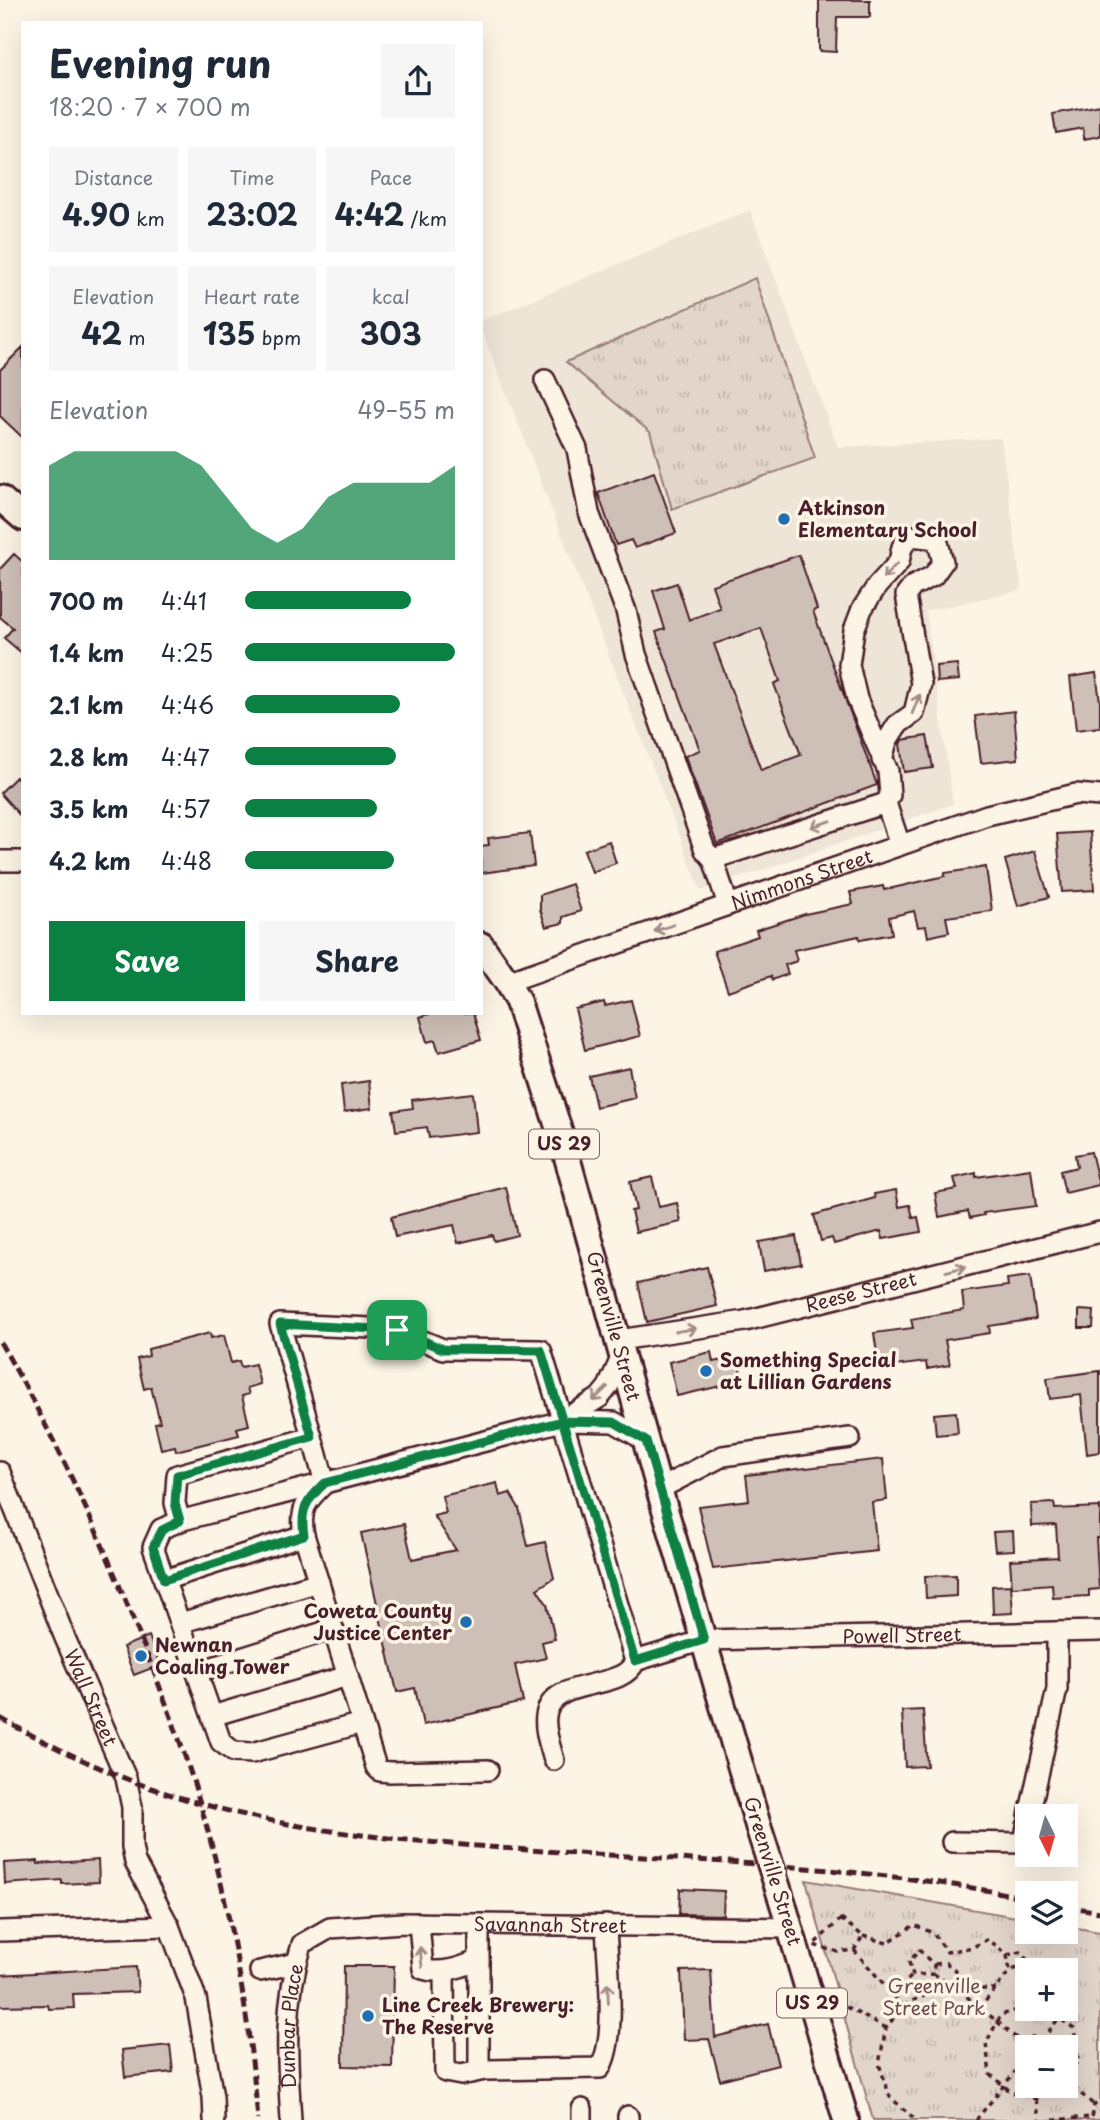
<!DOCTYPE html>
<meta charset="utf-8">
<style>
:root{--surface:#fff;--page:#f6f6f7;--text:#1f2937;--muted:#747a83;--accent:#0b8043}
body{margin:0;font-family:"Playpen Sans",sans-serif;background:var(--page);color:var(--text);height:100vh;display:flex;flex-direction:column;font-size:26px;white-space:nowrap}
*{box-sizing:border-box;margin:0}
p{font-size:23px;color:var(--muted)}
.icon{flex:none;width:38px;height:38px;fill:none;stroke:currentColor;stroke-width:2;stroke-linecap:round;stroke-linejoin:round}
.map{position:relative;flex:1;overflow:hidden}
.drawer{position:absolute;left:21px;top:21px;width:462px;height:994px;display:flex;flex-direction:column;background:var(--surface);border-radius:0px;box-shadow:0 7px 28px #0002}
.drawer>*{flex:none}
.needle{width:46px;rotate:175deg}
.controls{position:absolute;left:1015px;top:1804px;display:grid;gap:14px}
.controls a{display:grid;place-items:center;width:63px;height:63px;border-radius:0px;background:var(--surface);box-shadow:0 7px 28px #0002;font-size:35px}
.pin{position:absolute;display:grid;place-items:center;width:60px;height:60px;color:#fff;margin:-30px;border-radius:14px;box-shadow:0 4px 10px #0006}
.round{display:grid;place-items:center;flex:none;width:74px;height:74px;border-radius:0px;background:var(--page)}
.summary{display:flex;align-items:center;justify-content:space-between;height:119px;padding:0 28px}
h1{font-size:38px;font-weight:700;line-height:52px}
.figures{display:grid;grid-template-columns:repeat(3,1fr);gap:10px;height:119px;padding:7px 28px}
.figures div{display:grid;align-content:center;border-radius:0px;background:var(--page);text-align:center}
.figures b{font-size:30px;font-weight:700}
.figures small{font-size:19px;font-weight:400}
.figures p{font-size:19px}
.chart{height:196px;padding:14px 28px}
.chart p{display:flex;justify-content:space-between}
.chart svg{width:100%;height:126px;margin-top:7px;fill:var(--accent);opacity:.7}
.primary-button{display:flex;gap:14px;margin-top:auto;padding:14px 28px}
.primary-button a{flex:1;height:80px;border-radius:0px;background:var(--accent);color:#fff;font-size:28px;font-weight:700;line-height:80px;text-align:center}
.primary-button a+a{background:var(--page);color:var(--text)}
ul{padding:0 28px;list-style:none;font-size:23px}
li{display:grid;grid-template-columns:112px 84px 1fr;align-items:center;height:52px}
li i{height:18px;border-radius:9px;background:var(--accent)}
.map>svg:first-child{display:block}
.built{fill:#eee5d7}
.grass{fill:url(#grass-tufts);stroke:#967a7a;stroke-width:2;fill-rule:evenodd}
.building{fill:#cfc0b7;stroke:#4a1f2b;stroke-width:2;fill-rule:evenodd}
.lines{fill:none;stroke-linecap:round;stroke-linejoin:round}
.minor-casing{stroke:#4a1f2b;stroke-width:24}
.major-casing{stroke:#4a1f2b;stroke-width:30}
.path{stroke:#4a1f2b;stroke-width:3.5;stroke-dasharray:5 5;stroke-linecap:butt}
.minor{stroke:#fcf5e5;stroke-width:19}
.major{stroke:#fcf5e5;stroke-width:24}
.rail{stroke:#4a1f2b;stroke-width:5;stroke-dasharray:10 5;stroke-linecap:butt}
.major-bridge-casing{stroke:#4a1f2b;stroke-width:30;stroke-linecap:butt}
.major-bridge{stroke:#fcf5e5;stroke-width:24}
.oneway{stroke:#a38a88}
.route-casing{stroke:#fff;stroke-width:14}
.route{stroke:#0b8043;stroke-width:9}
.poi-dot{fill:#1f6fb2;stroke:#fcf5e5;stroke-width:2.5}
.labels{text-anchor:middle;stroke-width:7;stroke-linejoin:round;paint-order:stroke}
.shield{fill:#fcf5e5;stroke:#7f5f63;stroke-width:2}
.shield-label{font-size:18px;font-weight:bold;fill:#4a1f2b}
.poi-label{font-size:19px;font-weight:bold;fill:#4a1f2b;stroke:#fcf5e5;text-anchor:start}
.street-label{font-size:19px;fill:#4a1f2b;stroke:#fcf5e5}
.park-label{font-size:19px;fill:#704c53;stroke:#fcf5e5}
</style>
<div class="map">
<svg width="1100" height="2120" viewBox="0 0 1100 2120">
<defs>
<pattern id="grass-tufts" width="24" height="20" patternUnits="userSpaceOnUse" patternTransform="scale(1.75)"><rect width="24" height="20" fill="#e2d5ca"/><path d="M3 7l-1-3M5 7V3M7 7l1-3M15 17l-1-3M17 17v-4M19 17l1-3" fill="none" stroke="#c3b6ae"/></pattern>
</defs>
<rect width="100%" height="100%" fill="#fcf5e5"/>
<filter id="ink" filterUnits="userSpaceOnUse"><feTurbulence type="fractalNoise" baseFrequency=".0143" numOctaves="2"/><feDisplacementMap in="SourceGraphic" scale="14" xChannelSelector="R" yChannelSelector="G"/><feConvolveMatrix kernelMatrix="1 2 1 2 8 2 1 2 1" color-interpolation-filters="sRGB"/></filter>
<g filter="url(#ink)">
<path class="built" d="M750 210 838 447 1001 438 1022 590 926 611 953 804 701 891 481 329V321Z"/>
<path class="grass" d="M755 278 815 458 672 509 650 432 566 362Z
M806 1880 1027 1919V1932H1066V1926L1100 1932V2120H873ZM1027 1970H1066V2009H1027ZM1027 2048H1066V2086H1027Z"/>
<path class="building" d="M819 0H870V17H837L836 52 819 51Z
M1100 105V136L1084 139 1083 128 1056 133 1053 114Z
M23 347V438L0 416V370Z
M654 472 676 533 635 548 631 540 616 545 598 493Z
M14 554 23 562V654L4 638 13 628 0 617V569Z
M799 555 817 609 813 611 877 785 717 844 685 756 700 750 656 632 665 629 653 591 677 583 689 620 720 608 712 585ZM761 628 780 681 774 684 801 755 761 770 714 644Z
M957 664 959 680 937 682 936 666Z
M1096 673 1100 701V727L1076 730 1070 677Z
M1014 711 1018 759 981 763 975 716Z
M927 736 933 768 904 772 900 744 902 740Z
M16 777 23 785V819L0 793Z
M1090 832 1094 890 1062 892 1057 834Z
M530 833 534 866 481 873V846L489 845 488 838Z
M609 841 616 863 592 872 584 850Z
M1035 851 1049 897 1018 906 1005 860Z
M986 867 992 911 946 917 949 932 928 937 926 926 918 927 914 911 889 917 892 934 860 940 859 936 794 950 797 961 785 965 788 974 772 980 771 976 728 991 714 951 758 936 756 930 805 914 853 904 850 892 883 886 884 890 945 876V873Z
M572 884 581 911 563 917V923L546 927 540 909V895Z
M631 1000 640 1036 585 1050 575 1009 604 1002 605 1006Z
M432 1013H473L481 1040 439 1052 435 1040 427 1042 420 1017Z
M629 1067 635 1098 596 1107 589 1076Z
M369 1081 372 1108 344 1112 341 1085Z
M473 1093 477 1132 429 1138 427 1127 396 1131 393 1111 413 1108 412 1100Z
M1091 1152 1099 1185 1065 1193 1060 1171 1077 1167 1075 1155Z
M1031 1169 1036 1206 983 1213 984 1215 970 1218 968 1211 939 1217 935 1193 957 1189 954 1178 976 1173V1177Z
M652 1177 659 1207 677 1203 681 1222 636 1232 631 1211 636 1210 630 1182Z
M506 1187 517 1235 494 1241 492 1235 458 1243 454 1225 395 1237 391 1217Z
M896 1190 899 1207 910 1205 913 1218 918 1217 921 1232 883 1239 881 1231 834 1244 832 1238 821 1241 814 1215 875 1198 874 1194Z
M796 1236 801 1264 764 1271 759 1242Z
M707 1267 717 1306 647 1322 638 1283Z
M1030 1276 1036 1319 989 1326 990 1333 945 1340 950 1365 927 1369 926 1362 879 1368 874 1333 913 1328 911 1319 964 1310 962 1292 1008 1286 1007 1279Z
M1079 1310 1094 1311 1093 1328H1079Z
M210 1333 211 1338 224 1335 231 1363 239 1361 241 1367 255 1364 260 1384 247 1388 249 1394 242 1396 249 1425 237 1428 239 1435 176 1451 175 1446 161 1449 155 1423 160 1422 151 1387 144 1389 137 1359 149 1356 148 1349Z
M711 1352 713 1362 737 1357 743 1381 677 1396 669 1362Z
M1100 1371V1452L1087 1454 1081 1395 1050 1399 1047 1378Z
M956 1412 958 1433 936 1435 934 1414Z
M883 1459 887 1500 872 1502 877 1551 713 1569 698 1506 749 1500 746 1475Z
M497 1483 500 1496 510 1493 519 1508 528 1546 545 1542 554 1578 537 1589 547 1604 555 1639 542 1642 546 1658 515 1665 523 1702 423 1725 415 1688 397 1692 361 1533 404 1524 412 1559 456 1550 434 1516 446 1513 442 1496Z
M1054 1503 1055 1509 1100 1507V1538H1096L1099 1589 1089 1590V1596L1053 1598 1052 1584 1012 1587 1010 1560 1058 1557 1056 1525 1032 1526 1031 1504Z
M1013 1531 1014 1550 995 1551 993 1532Z
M956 1575V1596L926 1598 925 1576Z
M1011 1585 1013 1613 993 1614 992 1586Z
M149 1636 160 1665 134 1675 123 1647Z
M923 1710 927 1766 905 1767 902 1711Z
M98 1860 99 1882 62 1884V1880L5 1884 4 1863 38 1861V1864Z
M680 1889 724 1891 723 1915 679 1914Z
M344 1966H394L392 2067 343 2066Z
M136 1967 138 1992 73 1994 74 2008 49 2009 48 2005 0 2006V1975Z
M711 1970 715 2037 768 2024 778 2065 720 2080 709 2039 684 2040 681 1971Z
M170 2045 173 2072 125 2077 122 2050Z"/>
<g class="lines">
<g class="minor-casing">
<g id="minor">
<path d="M545 380 577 449 589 513 626 611 636 654 705 850 713 859 728 905"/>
<path d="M882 760 887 741 897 725 914 713 921 684 906 595 913 586 933 576 943 562 937 539 911 536 902 547 899 562 877 586 862 609 854 630 849 665 857 699 888 771 890 795 886 803 900 845"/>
<path d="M713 859 886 803"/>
<path d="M0 861H23"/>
<path id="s1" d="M507 982 987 815 1076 794 1100 796"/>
<path id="s2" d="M619 1340 745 1321 1100 1232"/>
<path d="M563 1420 599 1398 608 1387 623 1354"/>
<path id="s3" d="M0 1472 65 1638 126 1778 132 1807V1847L135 1862 169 1926 196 1998 213 2097 214 2120"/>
<path d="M659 1489 723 1456 850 1438"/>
<path d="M180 1521 175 1503 177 1475 312 1437"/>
<path d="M164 1580 304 1535"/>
<path d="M180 1623 319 1582"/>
<path id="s4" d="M635 1661 704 1640 1100 1631"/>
<path d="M197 1672 333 1629"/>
<path d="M212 1716 348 1676"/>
<path d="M362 1723 252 1753 234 1752 221 1742 153 1547 161 1529 183 1520 562 1421 614 1422 646 1441"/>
<path d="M488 1770 390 1772 380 1771 376 1767 304 1535C299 1509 306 1501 325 1483L280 1324 394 1329 443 1349 541 1350 635 1661C623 1693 552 1675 546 1716 544 1730 550 1746 554 1760"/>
<path d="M1029 1816 1057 1689V1632"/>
<path d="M952 1842 1024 1843 1027 1826"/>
<path d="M419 1923 423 1969C441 1975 462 1967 479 1960"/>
<path d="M479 1924V2063L480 2068 485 2070 600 2068C618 2036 607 1964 606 1925"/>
<path d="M0 1931 169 1926"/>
<path d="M260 1971 296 1963"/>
<path d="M444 1971 445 2072 461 2075 485 2070"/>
<path d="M582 2109V2120"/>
<path id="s5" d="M291 2120C287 2055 283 2007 302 1944L330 1928 403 1923 790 1928"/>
<path d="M628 2120V2116"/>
</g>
</g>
<g class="major-casing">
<g id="major">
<path d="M0 498 23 518"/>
<path id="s6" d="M481 945 507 982 518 1002 562 1139 659 1489 759 1829"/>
<path d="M783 1904 846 2120"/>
</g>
</g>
<path class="path" d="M841 1919 863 1936 854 1950 838 1952 813 1945Z
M863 1936 887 1943 914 1925 933 1933 947 1952 973 1947 988 1939 1007 1955 1021 1952 1029 1963 1010 1971 1007 1955
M854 1950 903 2006 886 2028 879 2064 890 2097 916 2120
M935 1964 946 1963 958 1972 960 1989
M934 1974 913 1975 909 1962 919 1950 934 1965V1974C966 1993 992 2018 1020 2041
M893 1994 913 1975
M904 2006C930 1988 965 1989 996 1989
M846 2007 886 2028
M1027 2007 1001 2015 986 2043 990 2074 1011 2092 1036 2099 1060 2086
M979 2009 1010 1971
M1045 2009 1074 2028 1078 2060 1066 2079
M1042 2040 1059 2018
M1027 2064 1022 2063 1017 2053 1020 2041 1032 2037 1042 2040 1045 2048
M1066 2081 1094 2105
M1036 2099 1039 2120
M1091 2117 1094 2105 1100 2103
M976 2120 1022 2063
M1053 2120 1091 2117"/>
<use href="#minor" class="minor"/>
<use href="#major" class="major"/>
<path class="rail" d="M0 1342C52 1431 95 1524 133 1619 157 1679 181 1740 200 1803 230 1906 249 2013 258 2120
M0 1718C63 1753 129 1784 199 1803 298 1832 399 1840 501 1848 677 1861 855 1863 1027 1898
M1066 1906 1100 1912"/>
<g class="major-bridge-casing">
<path id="major-bridge" d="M759 1829 783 1904"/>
</g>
<use href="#major-bridge" class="major-bridge"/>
</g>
<defs><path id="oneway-shaft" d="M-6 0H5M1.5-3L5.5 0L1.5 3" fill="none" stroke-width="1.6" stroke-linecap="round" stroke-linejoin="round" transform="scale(1.75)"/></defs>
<g class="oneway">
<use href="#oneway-shaft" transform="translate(890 571) rotate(133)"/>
<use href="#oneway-shaft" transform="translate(916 704) rotate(-68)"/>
<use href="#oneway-shaft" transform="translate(821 824) rotate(162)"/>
<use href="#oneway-shaft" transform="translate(664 928) rotate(161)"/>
<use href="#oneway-shaft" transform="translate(956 1269) rotate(-14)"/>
<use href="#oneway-shaft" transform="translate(686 1330) rotate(-9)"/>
<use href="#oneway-shaft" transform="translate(600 1394) rotate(136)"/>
<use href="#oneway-shaft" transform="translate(421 1957) rotate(-96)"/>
<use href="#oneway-shaft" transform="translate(608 1993) rotate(-92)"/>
</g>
</g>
<g class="lines" filter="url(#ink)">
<g class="route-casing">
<path id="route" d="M397 1330 280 1324 312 1437 177 1475 175 1503 180 1521 162 1530 153 1547 164 1580 304 1535C300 1509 306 1501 325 1483L562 1421 614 1422 646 1441 704 1640 635 1661 541 1350 443 1349 397 1330"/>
</g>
<use href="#route" class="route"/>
</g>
<g class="poi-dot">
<circle cx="784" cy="519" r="7"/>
<circle cx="706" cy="1371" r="7"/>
<circle cx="466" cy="1622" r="7"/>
<circle cx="141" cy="1656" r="7"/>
<circle cx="368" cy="2016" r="7"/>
</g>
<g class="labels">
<g class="shield">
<rect x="529" y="1129.5" width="70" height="29" rx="5"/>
<rect x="777" y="1988.5" width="70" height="29" rx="5"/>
</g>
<g class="shield-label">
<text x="564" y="1150">US 29</text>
<text x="812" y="2009">US 29</text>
</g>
<g class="poi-label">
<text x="798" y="515">Atkinson<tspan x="798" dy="22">Elementary School</tspan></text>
<text x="720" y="1367">Something Special<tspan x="720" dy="22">at Lillian Gardens</tspan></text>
<text x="452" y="1618" text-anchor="end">Coweta County<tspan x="452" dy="22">Justice Center</tspan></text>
<text x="155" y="1652">Newnan<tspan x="155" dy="22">Coaling Tower</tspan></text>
<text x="382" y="2012">Line Creek Brewery:<tspan x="382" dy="22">The Reserve</tspan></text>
</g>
<g class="street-label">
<text dy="7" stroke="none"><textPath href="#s1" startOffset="312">Nimmons Street</textPath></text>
<text dy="7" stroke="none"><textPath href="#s2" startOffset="247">Reese Street</textPath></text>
<text dy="7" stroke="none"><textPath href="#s6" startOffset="406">Greenville Street</textPath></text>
<text dy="7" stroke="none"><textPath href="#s4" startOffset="270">Powell Street</textPath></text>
<text dy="7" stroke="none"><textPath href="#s3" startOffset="243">Wall Street</textPath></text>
<text transform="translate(773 1871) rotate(73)" y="7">Greenville Street</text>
<text dy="7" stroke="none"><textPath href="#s5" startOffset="430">Savannah Street</textPath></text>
<text dy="7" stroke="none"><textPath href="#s5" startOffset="94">Dunbar Place</textPath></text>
</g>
<g class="park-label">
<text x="934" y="1993">Greenville<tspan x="934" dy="22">Street Park</tspan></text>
</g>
</g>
</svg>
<div class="controls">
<a><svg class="needle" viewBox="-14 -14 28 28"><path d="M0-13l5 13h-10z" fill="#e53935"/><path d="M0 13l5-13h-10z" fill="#747a83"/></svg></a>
<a><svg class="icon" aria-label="layers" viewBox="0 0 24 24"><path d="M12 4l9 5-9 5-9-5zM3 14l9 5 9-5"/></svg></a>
<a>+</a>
<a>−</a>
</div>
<div class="pin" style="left:397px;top:1330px;background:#1e9e55"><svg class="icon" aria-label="arrive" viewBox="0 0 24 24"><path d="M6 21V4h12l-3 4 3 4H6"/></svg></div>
<section class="drawer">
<div class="summary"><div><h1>Evening run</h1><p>18:20 · 7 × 700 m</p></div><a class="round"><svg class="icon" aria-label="share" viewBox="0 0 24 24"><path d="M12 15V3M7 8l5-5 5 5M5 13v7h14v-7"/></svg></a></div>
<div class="figures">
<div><p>Distance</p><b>4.90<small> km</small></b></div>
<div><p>Time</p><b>23:02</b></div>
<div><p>Pace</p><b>4:42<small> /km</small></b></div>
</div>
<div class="figures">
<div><p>Elevation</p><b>42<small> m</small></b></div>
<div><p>Heart rate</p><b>135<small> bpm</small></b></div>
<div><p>kcal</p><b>303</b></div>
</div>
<div class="chart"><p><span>Elevation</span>49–55 m</p>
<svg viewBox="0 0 160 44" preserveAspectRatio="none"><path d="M0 44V11L10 6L20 6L30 6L40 6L50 6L60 11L70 22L80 33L90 38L100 33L110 22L120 17L130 17L140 17L150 17L160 11V44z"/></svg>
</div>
<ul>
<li><b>700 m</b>4:41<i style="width:79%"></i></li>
<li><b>1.4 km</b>4:25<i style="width:100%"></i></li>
<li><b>2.1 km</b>4:46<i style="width:74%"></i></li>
<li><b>2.8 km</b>4:47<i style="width:72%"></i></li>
<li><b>3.5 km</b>4:57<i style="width:63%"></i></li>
<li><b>4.2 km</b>4:48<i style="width:71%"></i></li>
</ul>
<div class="primary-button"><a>Save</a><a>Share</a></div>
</section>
</div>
